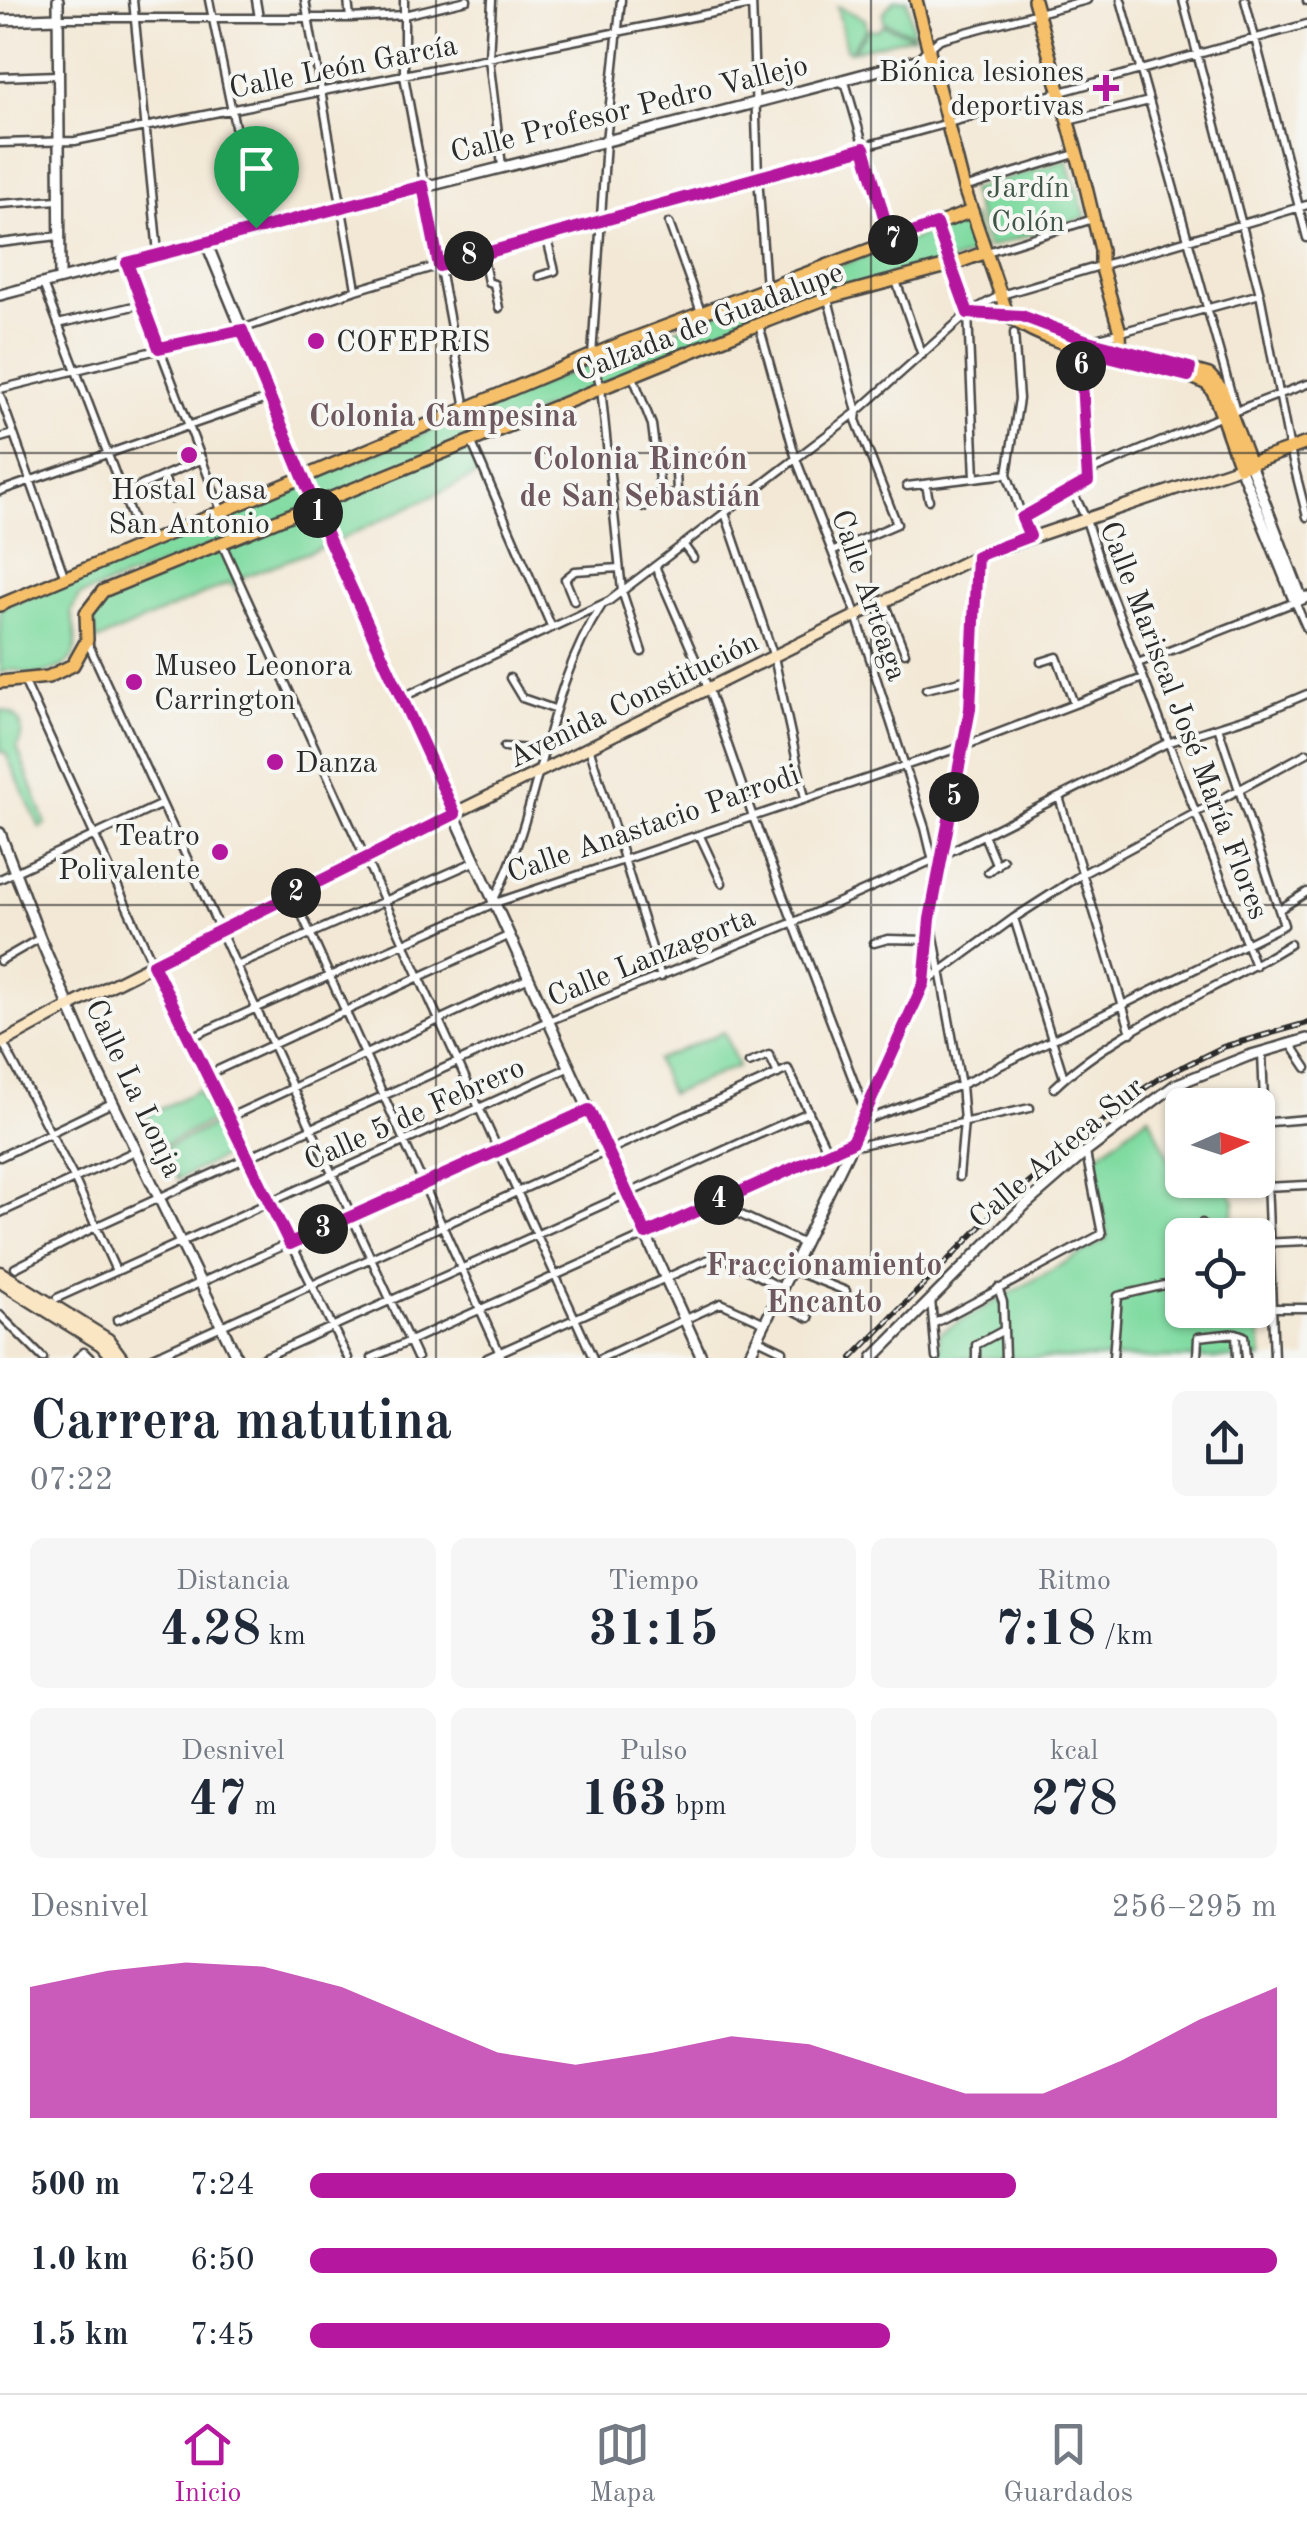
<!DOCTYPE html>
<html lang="es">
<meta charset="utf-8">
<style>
:root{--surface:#fff;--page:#f6f6f7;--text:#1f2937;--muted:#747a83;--line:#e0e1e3;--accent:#b5179e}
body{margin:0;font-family:"Old Standard TT",serif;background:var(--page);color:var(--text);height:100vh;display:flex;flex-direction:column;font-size:38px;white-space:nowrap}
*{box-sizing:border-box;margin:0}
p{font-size:32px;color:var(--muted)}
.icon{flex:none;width:55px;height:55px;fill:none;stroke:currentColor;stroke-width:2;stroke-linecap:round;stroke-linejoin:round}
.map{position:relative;height:1358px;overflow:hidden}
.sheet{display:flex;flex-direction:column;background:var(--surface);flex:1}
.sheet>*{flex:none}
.needle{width:65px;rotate:87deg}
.fabs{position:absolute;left:1165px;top:1088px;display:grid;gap:20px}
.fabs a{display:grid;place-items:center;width:110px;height:110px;border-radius:15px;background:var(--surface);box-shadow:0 2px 8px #0004;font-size:50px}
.pin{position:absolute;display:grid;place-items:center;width:85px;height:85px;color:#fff;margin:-102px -42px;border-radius:50% 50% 50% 0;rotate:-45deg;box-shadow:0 0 10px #0007}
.pin .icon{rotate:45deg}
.km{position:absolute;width:50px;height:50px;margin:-25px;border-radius:50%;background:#222;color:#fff;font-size:28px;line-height:50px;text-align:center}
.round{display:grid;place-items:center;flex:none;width:105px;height:105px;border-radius:15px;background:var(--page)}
.headline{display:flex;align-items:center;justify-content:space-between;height:170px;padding:0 30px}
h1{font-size:55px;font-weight:700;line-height:75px}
.stats{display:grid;grid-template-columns:repeat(3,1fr);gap:15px;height:170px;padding:10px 30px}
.stats div{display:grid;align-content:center;border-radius:15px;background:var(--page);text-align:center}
.stats b{font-size:50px;font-weight:700}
.stats small{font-size:28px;font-weight:400}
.stats p{font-size:28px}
.chart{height:280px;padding:20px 30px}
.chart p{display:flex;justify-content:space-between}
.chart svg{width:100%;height:180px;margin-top:10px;fill:var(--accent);opacity:.7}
ul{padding:0 30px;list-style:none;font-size:32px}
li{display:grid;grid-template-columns:160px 120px 1fr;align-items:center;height:75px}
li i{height:25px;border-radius:12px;background:var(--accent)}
.tabs{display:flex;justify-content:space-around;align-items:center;height:140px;border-top:2px solid var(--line);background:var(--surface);font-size:28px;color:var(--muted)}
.tabs a{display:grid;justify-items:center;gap:5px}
.tabs .current{color:var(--accent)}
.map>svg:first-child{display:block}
.green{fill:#80dba1;stroke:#568366;stroke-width:2.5}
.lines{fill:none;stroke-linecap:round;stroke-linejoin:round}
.minor-casing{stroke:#494744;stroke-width:11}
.tertiary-casing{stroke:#494744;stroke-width:14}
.secondary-casing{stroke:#494744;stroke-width:15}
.primary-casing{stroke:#494744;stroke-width:16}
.minor{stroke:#fff;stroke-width:6}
.tertiary{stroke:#fff;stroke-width:9}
.secondary{stroke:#fbe6c4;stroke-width:10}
.primary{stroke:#f6c06b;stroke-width:11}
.rail-casing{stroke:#2b2b2b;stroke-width:6}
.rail{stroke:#f6f6f2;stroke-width:2.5;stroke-dasharray:8;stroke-linecap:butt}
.route-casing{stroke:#fff;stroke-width:20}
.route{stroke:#b5179e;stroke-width:12}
.grid{fill:none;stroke:#2b2b2b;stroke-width:2.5;stroke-opacity:0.55}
.poi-dot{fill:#b5179e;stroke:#f6f6f2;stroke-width:4}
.labels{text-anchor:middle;stroke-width:8;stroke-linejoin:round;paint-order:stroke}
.street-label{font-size:30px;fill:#2b2b2b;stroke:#f6f6f2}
.poi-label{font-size:30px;fill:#2b2b2b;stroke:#f6f6f2;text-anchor:start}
.park-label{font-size:30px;fill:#405748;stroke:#f6f6f2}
.neighbourhood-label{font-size:32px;font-weight:bold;fill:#6e585f;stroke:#f6f6f2}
</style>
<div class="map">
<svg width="1307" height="1358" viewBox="0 0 1307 1358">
<rect width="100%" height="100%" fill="#f6f6f2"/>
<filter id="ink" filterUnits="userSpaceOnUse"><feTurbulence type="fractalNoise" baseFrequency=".01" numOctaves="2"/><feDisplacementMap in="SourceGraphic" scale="20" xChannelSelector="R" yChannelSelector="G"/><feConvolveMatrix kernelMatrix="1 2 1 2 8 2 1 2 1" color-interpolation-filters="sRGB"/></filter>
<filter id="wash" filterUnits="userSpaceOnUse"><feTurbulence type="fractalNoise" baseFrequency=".0048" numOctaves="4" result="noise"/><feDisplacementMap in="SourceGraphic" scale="40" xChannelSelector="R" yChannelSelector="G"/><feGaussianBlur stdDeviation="2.25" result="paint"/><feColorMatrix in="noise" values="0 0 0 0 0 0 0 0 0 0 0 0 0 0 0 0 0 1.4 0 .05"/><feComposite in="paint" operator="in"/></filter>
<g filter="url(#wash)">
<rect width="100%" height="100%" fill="#f3e8d5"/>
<path class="green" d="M894 0H907L914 34 884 22 883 13Z
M837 6 865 19 867 28 850 51 846 49Z
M883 25 914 36 852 51 869 29 877 30Z
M1067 160 1086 217 988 248 970 190Z
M972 217 983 250C918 276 848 286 782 309L478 437 471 441 483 472 331 544 238 579 221 543 79 596 71 612C76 634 84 660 56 669 49 672 40 675 32 674 15 671 18 667 0 673V607L762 294Z
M220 545 238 585 236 588 229 583 97 641 92 622 104 596Z
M1 710C22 714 26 730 17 747L46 824 40 828 5 752H0Z
M724 1032 738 1066 670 1094 656 1060Z
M198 1090 213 1120 162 1146 147 1116Z
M1149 1115 1184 1191 1229 1190 1235 1202 1228 1235H1182V1310L1258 1308 1262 1358H940L939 1333 1107 1239 1094 1158Z
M215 1124 229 1154 178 1179 163 1149Z"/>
</g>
<g filter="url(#ink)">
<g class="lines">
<g class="minor-casing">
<path id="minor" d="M133 0 158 253
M209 0 256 228
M256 0 259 18
M305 0 356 289
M348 0 350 18
M404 0V76L466 408
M492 0 489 59 502 166
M621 0 606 141 592 356 601 388 622 591 642 652
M752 0 758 176 766 288
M1121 0 1236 411
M1183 0 1260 294 1290 450 1307 517
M1245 0 1307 238
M1307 0V1
M58 18H350L404 15 467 0
M930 48 940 39 1087 0
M0 77 58 75
M840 82 846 85 891 241
M1068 121 1149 101
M0 143 75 141 752 5
M964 188 1075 154
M0 204 58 200
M669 223 701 312
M936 225 968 313 975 478
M0 243 58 236
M987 252 1093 219
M482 253 488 282 494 284 499 308
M127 263 221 510
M539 276 555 271 546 235
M896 281 922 355
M43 284 142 544
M828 299 857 412 856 420 897 524 834 551
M970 313 1007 316
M58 324 142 304
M759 325 796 459 852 603 925 828 936 874
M1014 333 1019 399 1007 474 1029 536
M1092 340 1260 294
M1082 347 1088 472
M632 374 652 425 661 496
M0 389 242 329 356 290 521 241 1307 24
M0 395 65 578
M1233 412 1307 384
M0 438 14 434
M472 443 552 628
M164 477 172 499
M926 485 929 500
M907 486 1007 474
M1072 490 1085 517 1106 581 1255 966
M0 491 269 398
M122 494 202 459
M644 507 677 491 675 456 669 452 656 453
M725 513 774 657 805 798
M1022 518 1088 481V472L1222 416
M222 544 593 1358
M683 544 693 558
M655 566 708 688 753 817 865 1111
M574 601 565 579 575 571 619 568
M885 602 905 653
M87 641 417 1358
M1041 662 1057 657 1074 704
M1138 663 1295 602 1307 629
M23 678 153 964 348 1358
M510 678 522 698 554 709
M926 689 973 678
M403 697 609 601 857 412 968 313 1001 295 1307 205
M504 747 544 750
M589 747 661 977
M1059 797 1131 1033
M984 835 997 866
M700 836 722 883
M988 872 1003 860
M0 879 162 804
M293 895 502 1358
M494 899C543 806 543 694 602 605
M1280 909 1307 892
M1014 918 1064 1078
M932 926 961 1085 964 1121 959 1177
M874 943 888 939 928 940
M0 961 40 938
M237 966 476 861
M926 982 1014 918 1084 873 1307 753
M189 1038 495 903 964 746 1143 678
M3 1043 74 1178 116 1271
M1291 1044 1307 1068
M1262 1052 1274 1358
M749 1063 769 1055 778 1074
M207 1075 510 935
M1054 1088C1116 1028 1216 991 1290 944
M228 1118 529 978
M863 1121 961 1085 1284 925 1218 727
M1258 1123 1307 1119
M0 1157 112 1103
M1242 1188 1307 1185
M715 1203 804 1244
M0 1213 135 1151
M1202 1223 1205 1235
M1258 1243 1307 1241
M15 1268 95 1227 541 1024 794 922 933 860 1167 743 1262 713 1307 694
M792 1270 846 1291
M998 1288 1003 1302 1005 1358
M57 1298 570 1067
M931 1299 936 1358
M776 1301 809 1318
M1258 1308H1307
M0 1315 43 1358
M117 1320 589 1109
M935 1323 1102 1234 1086 1153
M1236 1333 1237 1358
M758 1339 783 1351
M77 1358 84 1352 90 1358
M151 1358 788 1069 828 1152
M263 1358 809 1112
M372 1358 853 1142 861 1145 1030 1108
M487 1358 715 1256H721L783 1289
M601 1358 721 1303 765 1323
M976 1358V1345L1004 1330
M1113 1358 1118 1296 1182 1281
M1197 1358 1198 1337 1236 1333 1244 1336 1246 1358"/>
</g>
<g class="tertiary-casing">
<path id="tertiary" d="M58 0 60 279
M0 20 58 18
M206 242 330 542 702 1358
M0 295C306 214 614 143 920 59L930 48
M1250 464 1302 599
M1240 467 1295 602 1307 597
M0 833 40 938 94 1064 237 1358
M748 1358 853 1142 925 983 930 919 970 709 977 556
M873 1358 1025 1205 1086 1152 1175 1085 1248 1056 1307 1039"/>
</g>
<g class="secondary-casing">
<path id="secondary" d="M0 1044 70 1006 366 857 977 556 1240 467
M0 1272 108 1339 122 1358
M0 1282 101 1345 112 1358"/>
</g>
<g class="primary-casing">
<path id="primary" d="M916 0 964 188 1008 316
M1034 0 1085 183 1101 250V265L1120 332 1121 359
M1008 316C1066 358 1144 353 1207 384L1213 391 1240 467 1307 443
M1008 316H1022L1088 341 1209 375 1221 388 1250 464
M0 605 619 344 972 211
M0 682 48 677 73 665 87 640 86 613 103 591 759 324 827 298 951 265 986 252"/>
</g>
<use href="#minor" class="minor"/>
<use href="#tertiary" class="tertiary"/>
<use href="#secondary" class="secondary"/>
<use href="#primary" class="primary"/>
<g class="rail-casing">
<path id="rail" d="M852 1358 998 1209 1133 1096 1160 1078 1223 1047 1307 1023"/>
</g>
<use href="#rail" class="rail"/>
</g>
</g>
<g class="lines" filter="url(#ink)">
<g class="route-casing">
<path id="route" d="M864 148 891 241 936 224 968 313 1022 316 1088 341 1190 368 1188 376 1080 349 1088 481 1022 518 1030 536 977 556 970 709 930 919 924 983 852 1142 646 1234 589 1110 290 1244 153 964 455 814 330 542 242 330 159 348 127 263 423 186 439 266Z"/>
</g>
<use href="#route" class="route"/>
</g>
<path class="grid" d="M436 0V1358M871 0V1358M0 453H1307M0 905H1307"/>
<g class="poi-dot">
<path d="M1101 73h10v10h10v10h-10v10h-10v-10h-10v-10h10z"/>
<circle cx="316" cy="341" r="10"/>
<circle cx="189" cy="455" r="10"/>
<circle cx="134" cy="682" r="10"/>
<circle cx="275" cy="762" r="10"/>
<circle cx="220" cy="852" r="10"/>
</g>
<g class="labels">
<g class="street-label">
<text transform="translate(343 66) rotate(-11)" y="10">Calle León García</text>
<text transform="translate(629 108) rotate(-14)" y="10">Calle Profesor Pedro Vallejo</text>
<text transform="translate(709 321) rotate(-21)" y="10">Calzada de Guadalupe</text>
<text transform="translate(870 595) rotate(71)" y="10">Calle Arteaga</text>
<text transform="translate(633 699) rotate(-26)" y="10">Avenida Constitución</text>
<text transform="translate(1185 720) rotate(69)" y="10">Calle Mariscal José María Flores</text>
<text transform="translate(653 823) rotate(-19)" y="10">Calle Anastacio Parrodi</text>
<text transform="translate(651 956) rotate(-22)" y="10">Calle Lanzagorta</text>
<text transform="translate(135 1088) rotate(65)" y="10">Calle La Lonja</text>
<text transform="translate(414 1113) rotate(-24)" y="10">Calle 5 de Febrero</text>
<text transform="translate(1056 1152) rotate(-40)" y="10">Calle Azteca Sur</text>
</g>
<g class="poi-label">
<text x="1084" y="81" text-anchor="end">Biónica lesiones<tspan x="1084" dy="34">deportivas</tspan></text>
<text x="336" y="351">COFEPRIS</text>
<text x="189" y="499" text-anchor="middle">Hostal Casa<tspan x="189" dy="34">San Antonio</tspan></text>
<text x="154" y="675">Museo Leonora<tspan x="154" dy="34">Carrington</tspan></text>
<text x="295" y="772">Danza</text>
<text x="200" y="845" text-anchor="end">Teatro<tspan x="200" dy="34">Polivalente</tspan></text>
</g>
<g class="park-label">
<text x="1028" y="197">Jardín<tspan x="1028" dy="34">Colón</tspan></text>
</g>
<g class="neighbourhood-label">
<text x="443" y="426">Colonia Campesina</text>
<text x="640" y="469">Colonia Rincón<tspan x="640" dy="37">de San Sebastián</tspan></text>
<text x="824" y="1275">Fraccionamiento<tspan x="824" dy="37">Encanto</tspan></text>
</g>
</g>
</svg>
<div class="fabs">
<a><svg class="needle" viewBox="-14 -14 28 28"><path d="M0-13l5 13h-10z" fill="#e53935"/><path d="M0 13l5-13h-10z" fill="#747a83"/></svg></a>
<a><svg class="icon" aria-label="locate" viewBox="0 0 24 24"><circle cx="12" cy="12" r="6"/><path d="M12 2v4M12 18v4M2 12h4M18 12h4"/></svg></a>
</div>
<div class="pin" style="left:256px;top:228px;background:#1e9e55"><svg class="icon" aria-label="arrive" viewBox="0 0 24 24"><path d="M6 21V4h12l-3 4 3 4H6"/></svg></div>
<b class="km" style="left:318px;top:513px">1</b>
<b class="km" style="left:296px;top:893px">2</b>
<b class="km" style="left:323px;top:1229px">3</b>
<b class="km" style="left:719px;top:1200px">4</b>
<b class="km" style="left:954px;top:797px">5</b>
<b class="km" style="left:1081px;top:366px">6</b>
<b class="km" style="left:893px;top:240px">7</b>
<b class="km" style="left:469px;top:256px">8</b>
</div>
<section class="sheet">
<div class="headline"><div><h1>Carrera matutina</h1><p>07:22</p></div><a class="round"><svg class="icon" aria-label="share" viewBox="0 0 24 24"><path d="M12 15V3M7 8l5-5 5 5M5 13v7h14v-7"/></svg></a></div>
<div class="stats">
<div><p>Distancia</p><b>4.28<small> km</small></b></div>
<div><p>Tiempo</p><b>31:15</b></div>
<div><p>Ritmo</p><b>7:18<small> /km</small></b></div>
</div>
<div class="stats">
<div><p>Desnivel</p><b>47<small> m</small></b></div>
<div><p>Pulso</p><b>163<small> bpm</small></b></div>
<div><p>kcal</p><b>278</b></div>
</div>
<div class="chart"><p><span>Desnivel</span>256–295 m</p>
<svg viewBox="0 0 160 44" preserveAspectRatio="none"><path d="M0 44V12L10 8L20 6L30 7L40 12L50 20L60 28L70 31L80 28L90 24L100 26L110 32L120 38L130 38L140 30L150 20L160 12V44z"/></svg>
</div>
<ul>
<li><b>500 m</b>7:24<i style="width:73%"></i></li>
<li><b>1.0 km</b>6:50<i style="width:100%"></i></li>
<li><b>1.5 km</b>7:45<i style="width:60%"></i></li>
</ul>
</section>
<nav class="tabs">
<a class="current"><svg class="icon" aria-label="home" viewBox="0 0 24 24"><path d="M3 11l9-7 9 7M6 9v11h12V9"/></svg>Inicio</a>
<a><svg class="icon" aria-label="map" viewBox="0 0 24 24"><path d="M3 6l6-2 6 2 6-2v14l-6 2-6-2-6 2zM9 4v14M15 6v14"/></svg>Mapa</a>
<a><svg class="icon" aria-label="saved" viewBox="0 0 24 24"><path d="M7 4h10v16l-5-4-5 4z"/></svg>Guardados</a>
</nav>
